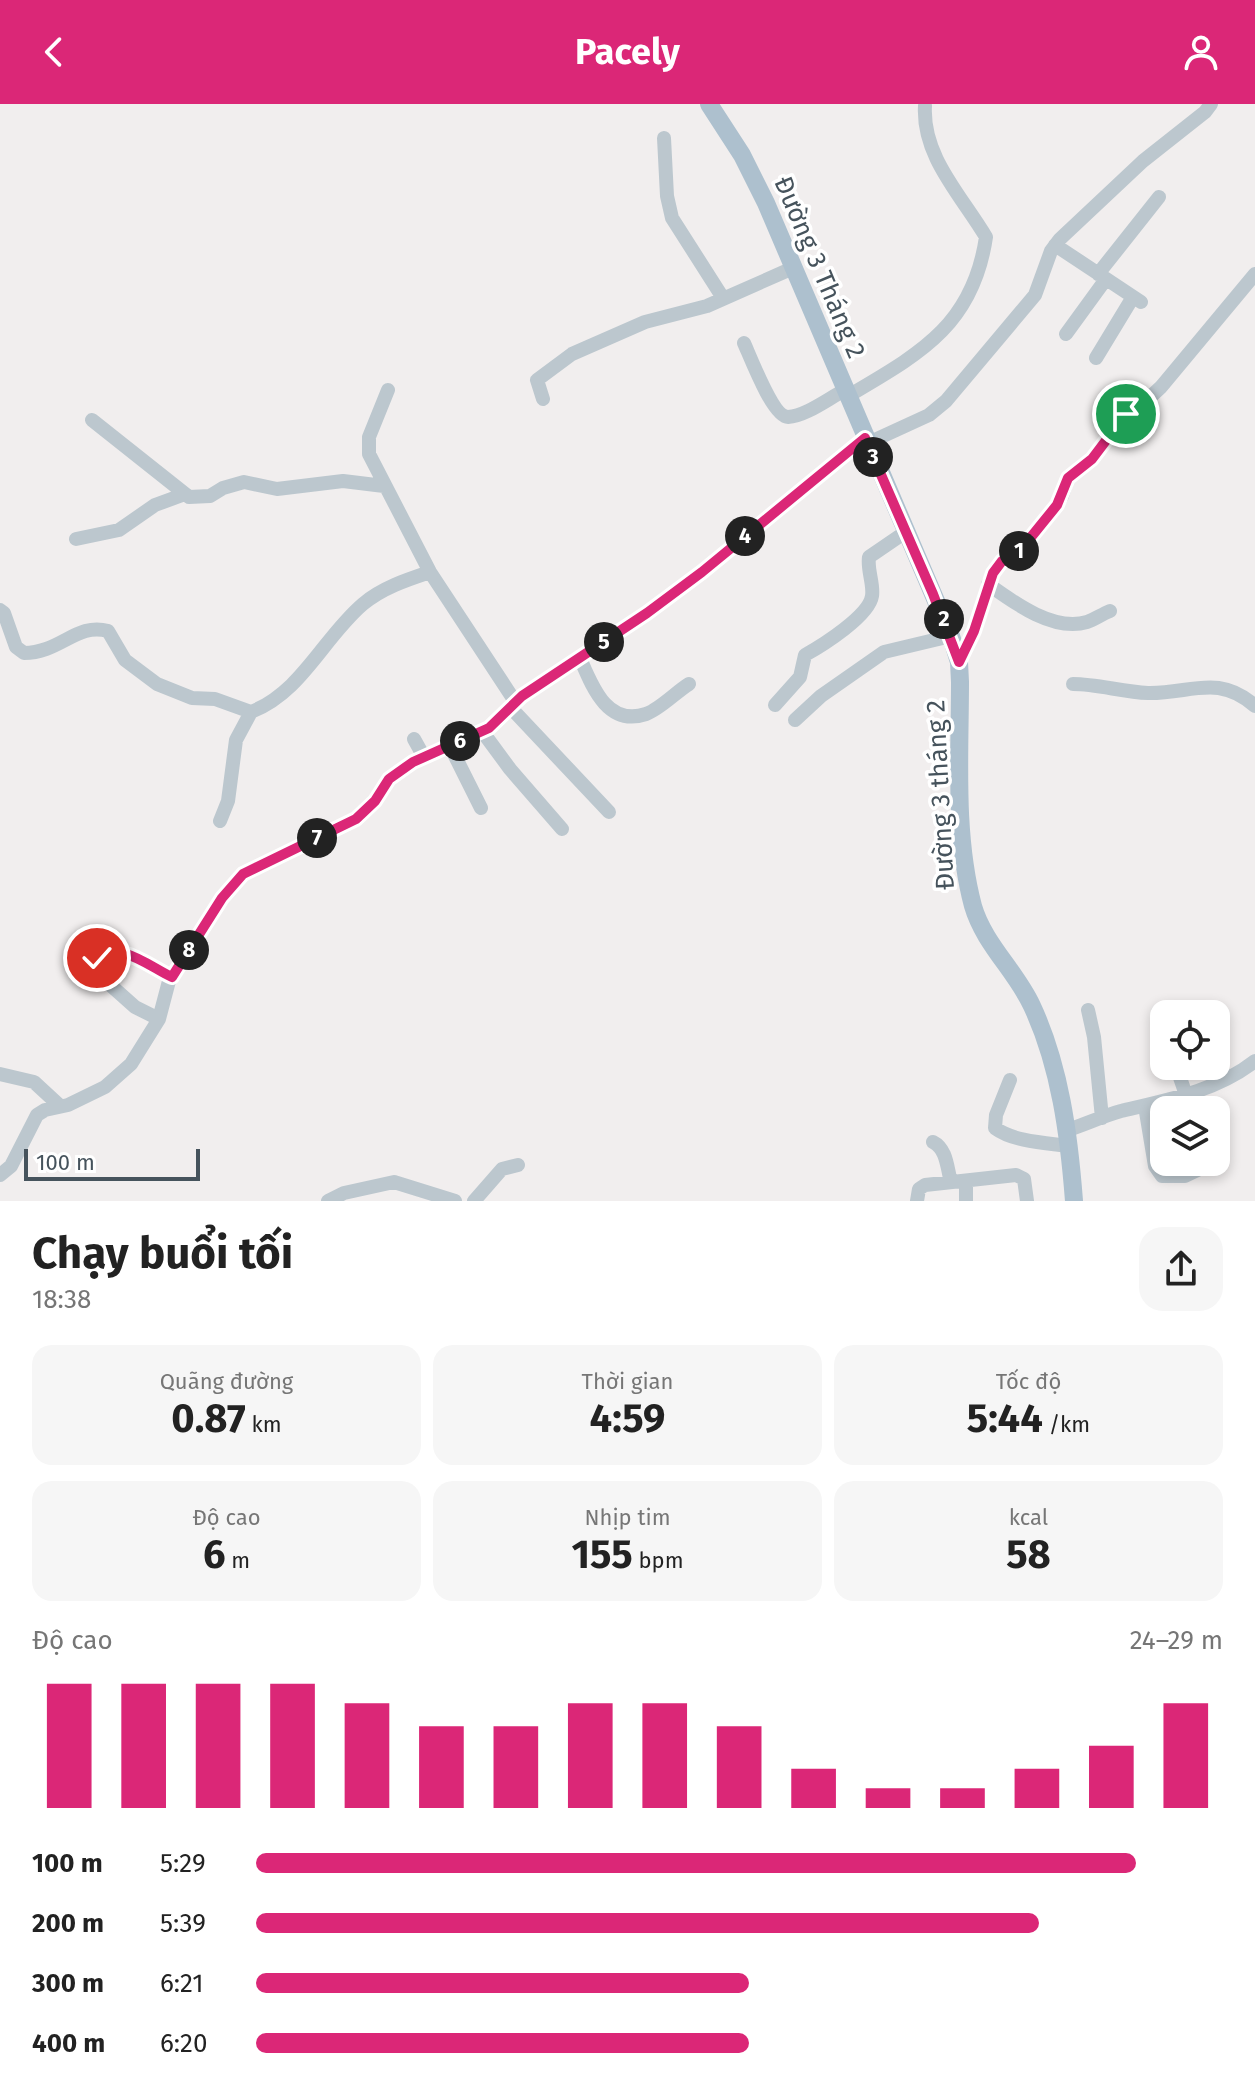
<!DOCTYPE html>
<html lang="vi">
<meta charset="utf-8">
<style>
:root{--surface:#fff;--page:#f6f6f6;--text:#222;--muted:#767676;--accent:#db2777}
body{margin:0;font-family:"Fira Sans",sans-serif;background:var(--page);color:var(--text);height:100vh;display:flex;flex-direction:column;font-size:30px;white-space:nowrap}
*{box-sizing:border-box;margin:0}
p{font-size:26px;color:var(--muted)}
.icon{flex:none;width:44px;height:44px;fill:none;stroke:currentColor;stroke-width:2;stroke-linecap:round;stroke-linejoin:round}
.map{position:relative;height:1097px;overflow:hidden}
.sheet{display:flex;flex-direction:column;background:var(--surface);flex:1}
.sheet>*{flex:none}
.tools{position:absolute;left:1150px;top:896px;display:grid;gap:16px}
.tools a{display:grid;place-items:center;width:80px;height:80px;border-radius:16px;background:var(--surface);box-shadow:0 4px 12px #0003;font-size:40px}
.scale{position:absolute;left:24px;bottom:20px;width:176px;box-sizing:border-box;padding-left:8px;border:4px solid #46535c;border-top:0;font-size:22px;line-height:28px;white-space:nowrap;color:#46535c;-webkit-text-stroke:6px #fff;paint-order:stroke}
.pin{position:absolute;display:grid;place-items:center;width:68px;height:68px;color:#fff;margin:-34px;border:4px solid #fff;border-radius:50%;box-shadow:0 2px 8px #0007}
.km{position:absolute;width:40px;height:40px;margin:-20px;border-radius:50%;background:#222;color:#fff;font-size:22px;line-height:40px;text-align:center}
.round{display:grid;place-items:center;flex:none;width:84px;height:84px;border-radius:24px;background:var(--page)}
.overview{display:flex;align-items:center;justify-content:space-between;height:136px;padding:0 32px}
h1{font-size:44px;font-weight:700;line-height:60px}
.figures{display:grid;grid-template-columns:repeat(3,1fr);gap:12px;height:136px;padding:8px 32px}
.figures div{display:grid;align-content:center;border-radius:20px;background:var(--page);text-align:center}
.figures b{font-size:40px;font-weight:700}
.figures small{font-size:22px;font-weight:400}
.figures p{font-size:22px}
.chart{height:224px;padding:16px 32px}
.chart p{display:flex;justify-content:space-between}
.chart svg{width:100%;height:144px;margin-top:8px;stroke:var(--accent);stroke-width:6}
ul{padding:0 32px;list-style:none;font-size:26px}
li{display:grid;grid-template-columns:128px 96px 1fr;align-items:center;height:60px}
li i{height:20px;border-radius:10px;background:var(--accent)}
header{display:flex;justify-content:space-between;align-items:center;height:104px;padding:0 32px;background:var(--accent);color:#fff;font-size:36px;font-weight:700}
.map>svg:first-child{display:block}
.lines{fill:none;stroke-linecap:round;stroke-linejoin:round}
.minor{stroke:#bcc7ce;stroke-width:14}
.major{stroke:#adc0ce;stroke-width:18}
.route-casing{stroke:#fff;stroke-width:16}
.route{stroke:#db2777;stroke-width:10}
.labels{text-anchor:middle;stroke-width:7;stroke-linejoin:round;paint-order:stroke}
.street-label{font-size:26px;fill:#46535c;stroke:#fff}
</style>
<header><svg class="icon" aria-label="back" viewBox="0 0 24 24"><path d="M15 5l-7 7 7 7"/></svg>Pacely<svg class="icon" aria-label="person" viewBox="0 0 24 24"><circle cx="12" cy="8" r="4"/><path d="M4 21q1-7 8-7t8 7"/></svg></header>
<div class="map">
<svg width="1255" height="1097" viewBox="0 0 1255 1097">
<rect width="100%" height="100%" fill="#f1eeee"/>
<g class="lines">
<path class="minor" d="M664 34 667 92 672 114 723 194
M1055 141 1141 198
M1098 170 1159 93
M1066 230 1106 175
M744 239C750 252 773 313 788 313 806 312 829 294 845 286
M1096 254 1133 193
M388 286 369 333V350L430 468 516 599
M848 292C919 250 973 222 986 133 961 91 922 52 925 2
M543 295 537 276 572 250 645 218 707 202 793 164
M92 316 189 393 210 392 223 384 244 378 277 385 343 377 384 382
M868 339 929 311 946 297 1035 191 1051 147 1060 135 1143 57 1205 8 1211 0
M76 435 119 426 155 401 185 390
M988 480C1013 498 1053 528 1087 518 1094 516 1102 510 1110 507
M0 506 4 509 16 543 24 549C60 549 77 518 108 527L125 556 157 580 192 594 215 595 251 608C302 588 323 534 363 500 382 484 406 476 430 468
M580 554C592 582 607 623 646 610 660 605 676 588 689 580
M959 558 974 527 993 469 1002 457 1018 448 1052 408 1062 392 1068 374 1092 355 1126 310 1147 296 1161 283 1255 170
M1073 580C1097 580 1123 588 1148 589 1190 590 1218 569 1255 602
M775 601 800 573 805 551C823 541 869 512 872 492 874 480 867 466 869 453L907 427
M511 604 609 708
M795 616 821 592 884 548 951 532
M482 627 510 665 562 725
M414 635 424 653
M450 642 481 704
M220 717 228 697 236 636 251 608
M1088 906 1094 933 1102 1014
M1158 908 1164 927
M159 915 135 903 98 870 97 854C119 836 150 863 172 873
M1176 962 1186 991
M0 970 34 978 60 1002
M1010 976 996 1011 995 1024C1014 1038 1047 1039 1069 1042
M1145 1002 1155 1062 1162 1072H1185L1206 1062
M1068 1026C1086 1020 1103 1012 1121 1007 1168 996 1217 987 1255 957
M933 1038C947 1045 947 1064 951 1078
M0 1071 11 1062 37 1011 45 1006 68 1001 105 983 131 960 159 915 169 877 222 794 243 770 356 715 375 697 389 675 413 658 489 624 522 592 647 509 702 468 865 334
M328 1097 344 1089 394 1078 455 1097
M474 1097 502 1065 518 1061
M917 1097 919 1085 925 1081 1016 1071 1024 1075 1027 1097
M966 1097V1078"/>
<path class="major" d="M709 0 742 51 766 99 951 532 959 558 960 578C960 651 954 731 973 802 984 840 1016 867 1032 902 1060 962 1069 1031 1074 1097"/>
</g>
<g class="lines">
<g class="route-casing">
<path id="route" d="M97 854C119 836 150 863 172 873L222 794 243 770 356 715 375 697 389 675 413 658 489 624 522 592 647 509 702 468 865 334 933 490 959 558 974 527 993 469 1002 457 1018 448 1027 438 1057 401 1068 374 1092 355 1126 310"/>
</g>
<use href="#route" class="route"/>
</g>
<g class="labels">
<g class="street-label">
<text transform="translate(820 163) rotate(67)" y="9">Đường 3 Tháng 2</text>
<text transform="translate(940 691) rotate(-93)" y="9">Đường 3 tháng 2</text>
</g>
</g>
</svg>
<div class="tools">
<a><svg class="icon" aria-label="locate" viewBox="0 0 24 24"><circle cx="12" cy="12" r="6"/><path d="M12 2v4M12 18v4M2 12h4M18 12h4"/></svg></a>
<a><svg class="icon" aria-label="layers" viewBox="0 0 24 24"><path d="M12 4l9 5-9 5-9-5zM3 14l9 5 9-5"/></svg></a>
</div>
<div class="scale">100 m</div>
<div class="pin" style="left:1126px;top:310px;background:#1e9e55"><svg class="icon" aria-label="arrive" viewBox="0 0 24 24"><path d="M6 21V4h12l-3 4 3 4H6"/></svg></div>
<div class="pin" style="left:97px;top:854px;background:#d93025"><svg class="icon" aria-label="check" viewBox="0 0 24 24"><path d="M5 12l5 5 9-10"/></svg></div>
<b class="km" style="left:1019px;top:447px">1</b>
<b class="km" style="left:944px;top:515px">2</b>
<b class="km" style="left:873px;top:353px">3</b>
<b class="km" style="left:745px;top:432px">4</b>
<b class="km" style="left:604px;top:538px">5</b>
<b class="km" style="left:460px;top:637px">6</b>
<b class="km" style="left:317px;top:734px">7</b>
<b class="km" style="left:189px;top:846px">8</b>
</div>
<section class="sheet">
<div class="overview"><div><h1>Chạy buổi tối</h1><p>18:38</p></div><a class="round"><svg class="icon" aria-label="share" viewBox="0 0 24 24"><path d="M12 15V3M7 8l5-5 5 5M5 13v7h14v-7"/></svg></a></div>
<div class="figures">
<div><p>Quãng đường</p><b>0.87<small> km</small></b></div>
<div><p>Thời gian</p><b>4:59</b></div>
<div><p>Tốc độ</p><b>5:44<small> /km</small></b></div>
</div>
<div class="figures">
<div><p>Độ cao</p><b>6<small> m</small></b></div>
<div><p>Nhịp tim</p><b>155<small> bpm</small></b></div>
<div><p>kcal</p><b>58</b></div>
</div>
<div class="chart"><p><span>Độ cao</span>24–29 m</p>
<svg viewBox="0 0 160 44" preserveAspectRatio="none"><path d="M5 44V6M15 44V6M25 44V6M35 44V6M45 44V12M55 44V19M65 44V19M75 44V12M85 44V12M95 44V19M105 44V32M115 44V38M125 44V38M135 44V32M145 44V25M155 44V12"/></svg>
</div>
<ul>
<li><b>100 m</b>5:29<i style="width:91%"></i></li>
<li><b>200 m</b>5:39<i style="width:81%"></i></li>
<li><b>300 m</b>6:21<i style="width:51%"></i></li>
<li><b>400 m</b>6:20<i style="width:51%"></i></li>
</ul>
</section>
